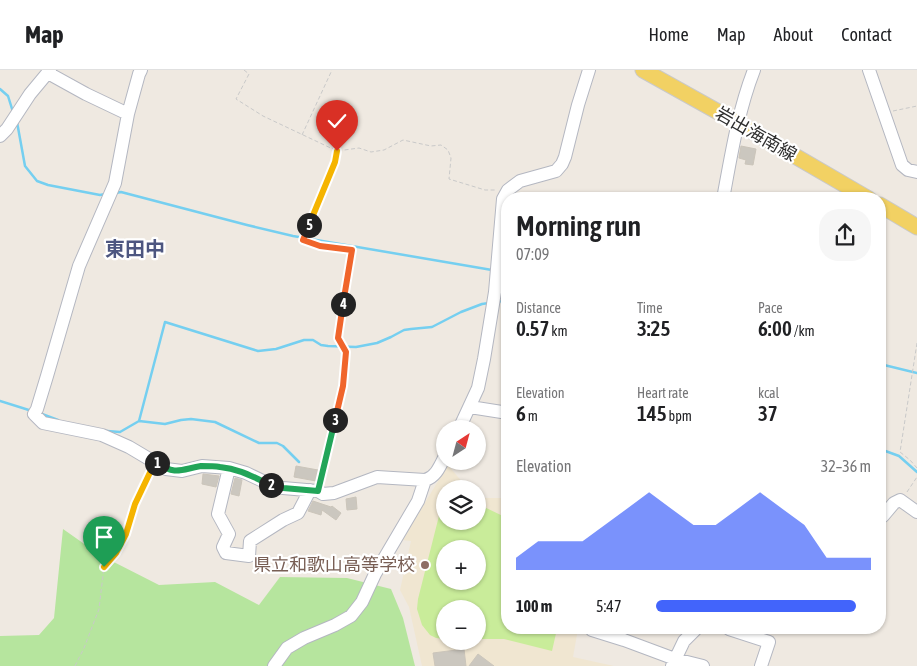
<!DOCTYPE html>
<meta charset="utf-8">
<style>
:root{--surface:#fff;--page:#f6f6f6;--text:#202124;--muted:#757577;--line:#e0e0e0;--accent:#4264fb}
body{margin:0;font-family:"Asap Condensed","Noto Sans JP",sans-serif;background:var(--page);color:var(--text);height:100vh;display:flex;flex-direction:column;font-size:19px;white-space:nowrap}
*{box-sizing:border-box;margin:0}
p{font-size:16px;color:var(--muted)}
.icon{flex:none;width:28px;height:28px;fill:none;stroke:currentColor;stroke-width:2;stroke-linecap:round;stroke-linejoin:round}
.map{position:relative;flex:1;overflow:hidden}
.side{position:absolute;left:501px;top:122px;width:385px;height:442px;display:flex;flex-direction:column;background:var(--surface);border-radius:20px;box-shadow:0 1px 4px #0004}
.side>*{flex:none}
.needle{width:32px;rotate:36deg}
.tools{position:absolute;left:436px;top:350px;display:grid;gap:10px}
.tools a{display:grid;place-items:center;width:50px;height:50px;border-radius:50%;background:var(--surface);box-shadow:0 1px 4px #0004;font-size:25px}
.pin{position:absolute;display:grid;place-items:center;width:42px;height:42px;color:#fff;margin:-51px -21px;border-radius:50% 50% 50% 0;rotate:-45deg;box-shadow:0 0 5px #0007}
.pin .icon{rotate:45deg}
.km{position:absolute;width:25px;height:25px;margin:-12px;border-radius:50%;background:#222;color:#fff;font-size:14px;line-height:25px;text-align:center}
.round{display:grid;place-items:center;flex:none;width:52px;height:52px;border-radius:20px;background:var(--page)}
.head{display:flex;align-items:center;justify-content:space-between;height:85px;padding:0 15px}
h1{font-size:28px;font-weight:600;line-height:38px}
.metrics{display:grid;grid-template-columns:repeat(3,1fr);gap:8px;height:85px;padding:5px 15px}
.metrics div{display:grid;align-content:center}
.metrics b{font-size:21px;font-weight:600}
.metrics small{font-size:14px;font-weight:400}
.metrics p{font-size:14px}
.chart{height:140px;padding:10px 15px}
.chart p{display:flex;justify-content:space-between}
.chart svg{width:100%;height:90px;margin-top:5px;fill:var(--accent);opacity:.7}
ul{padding:0 15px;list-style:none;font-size:16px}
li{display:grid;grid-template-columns:80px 60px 1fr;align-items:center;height:38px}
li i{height:12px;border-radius:6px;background:var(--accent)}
header{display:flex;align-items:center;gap:30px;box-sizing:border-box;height:70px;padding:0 25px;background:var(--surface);border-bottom:1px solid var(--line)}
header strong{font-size:24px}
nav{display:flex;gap:28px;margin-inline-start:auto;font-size:18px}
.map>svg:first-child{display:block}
.education{fill:#f0e6d1;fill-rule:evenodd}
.green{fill:#b6e59e}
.pitch{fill:#c9ec9a;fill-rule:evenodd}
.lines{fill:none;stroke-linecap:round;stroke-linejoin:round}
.stream{stroke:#75cff0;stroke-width:2.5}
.building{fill:#cbc7bf;stroke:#cbc5ba}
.minor-casing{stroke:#b4b7c1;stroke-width:14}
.major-casing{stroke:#c9c9c9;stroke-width:17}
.path{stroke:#c9c9c9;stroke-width:1;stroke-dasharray:4 2.5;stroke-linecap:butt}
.minor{stroke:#fff;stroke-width:12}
.major{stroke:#f2d163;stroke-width:15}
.split-1-casing{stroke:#fff;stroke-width:10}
.split-2-casing{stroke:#fff;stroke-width:10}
.split-3-casing{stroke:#fff;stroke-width:10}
.split-4-casing{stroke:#fff;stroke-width:10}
.split-5-casing{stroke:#fff;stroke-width:10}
.split-6-casing{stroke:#fff;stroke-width:10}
.split-1{stroke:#f5b400;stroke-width:6}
.split-2{stroke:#22a559;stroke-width:6}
.split-3{stroke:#22a559;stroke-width:6}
.split-4{stroke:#f0652b;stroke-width:6}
.split-5{stroke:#f0652b;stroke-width:6}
.split-6{stroke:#f5b400;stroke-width:6}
.education-dot{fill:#8d6e63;stroke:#fff;stroke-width:2}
.labels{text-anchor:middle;stroke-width:4.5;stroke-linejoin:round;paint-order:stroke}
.street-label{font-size:18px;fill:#2e2e2e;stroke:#fff}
.education-label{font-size:18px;fill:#785e54;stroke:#fff;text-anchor:end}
.quarter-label{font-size:20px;font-weight:bold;fill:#4d5680;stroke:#fff}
</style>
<header>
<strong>Map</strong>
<nav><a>Home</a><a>Map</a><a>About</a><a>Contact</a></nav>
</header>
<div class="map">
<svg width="917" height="596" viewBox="0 0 917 596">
<rect width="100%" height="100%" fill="#efe9e1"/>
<path class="education" d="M448 395 468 419H445V451H478V426L480 428H507L508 559H578L573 587 614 596H422L409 537 400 520 411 471 402 470ZM445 479H478V511H445ZM445 539H478V571H445Z"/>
<path class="green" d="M63 459 100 485 159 515 215 512 259 535 280 507 347 508 391 519 403 548 415 596H0V566L39 565 54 548Z"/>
<path class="pitch" d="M445 428V451H478V434L507 448 508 559H557L552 581 504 569H478V539H445V569L436 568 430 565 422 555 417 539 418 529 443 430ZM445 479H478V511H445Z"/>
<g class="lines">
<path class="stream" d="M0 19 8 26 13 42
M17 52 25 96 37 111 48 115 100 125 105 124
M116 123 121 122 247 155 293 166 492 200
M497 232 502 231 508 233
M880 294 917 303
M0 331 32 341
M42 344 58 350
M139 351 165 252 258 281 276 279 304 270H313L321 275 328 276 356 277 377 273 391 267 404 260 411 259 432 257 461 242 482 234 489 233
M107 361 120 362 139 351 165 354 181 350 191 349 215 352 259 373H277L283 376 299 392
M880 379 899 386 917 402"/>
</g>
<path class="building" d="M741 76 756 79 753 95 745 94 746 90 739 88Z
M296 396 318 400 316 411 294 407Z
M203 404 219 406 216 417 202 414Z
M235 408 242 410 239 426 231 424Z
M356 427 357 439 347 440 346 429Z
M313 431 331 437 332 436 341 443 336 450 322 440 321 445 308 441Z
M464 579 466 596H435L433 583Z
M478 584 494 596H469Z"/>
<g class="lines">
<g class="minor-casing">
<path id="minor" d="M141 0 139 4 128 44 115 113 79 196 47 306 37 339 34 344 43 353 102 365 129 377 166 399 182 401 202 396 229 398 246 403 273 416 283 418 318 421 323 424 334 423 377 407 425 410C436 407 440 396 445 386
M869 0 902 95 908 100 917 102
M48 3 86 24 128 44
M0 66 7 59 30 24 50 0
M723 129C731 86 738 41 754 0
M470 337 508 343
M459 359 478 318 484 289 495 222 503 129 508 120 520 111 556 101 562 94 565 87 578 35 589 0
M229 398 218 444 229 464 223 477 226 483 249 486 250 471 283 450 298 443 310 420
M880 445 883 446 894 433 900 430 917 442
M592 559V560L624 570 675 589 703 596
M729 559 769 572 761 596
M274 596 287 578 304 568 335 555 351 546 362 532 375 504 418 431 425 410
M672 596 684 571 696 559"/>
</g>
<g class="major-casing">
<path id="major" d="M643 0 738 53 869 129
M880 135 917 157"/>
</g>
<path class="path" d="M244 0 249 4 236 29 263 46 337 81 359 78 371 82 384 80 403 70 431 76 441 75 448 80 451 88 449 109 485 120H497
M893 41 917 36
M302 65 332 0
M917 273 900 382 910 390 917 398
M320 411 343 316 346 282 338 268 351 180 320 175 303 170 335 92 337 81
M907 422 917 407
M75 596 84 578 99 539 104 497 116 483 126 464 135 434 151 402"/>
<use href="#minor" class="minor"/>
<use href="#major" class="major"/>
</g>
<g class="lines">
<g class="split-1-casing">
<path id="split-1" d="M104 497 116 483 126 464 135 434 155 392 157 393"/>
</g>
<g class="split-2-casing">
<path id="split-2" d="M157 393C176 406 182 399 201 396 207 396 214 396 220 397 240 399 253 407 271 415"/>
</g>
<g class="split-3-casing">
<path id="split-3" d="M271 415 283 418 318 421 335 350"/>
</g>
<g class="split-4-casing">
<path id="split-4" d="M335 350 343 316 346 282 338 268 343 234"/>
</g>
<g class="split-5-casing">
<path id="split-5" d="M309 155 303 170 320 176 352 180 343 234"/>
</g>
<g class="split-6-casing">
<path id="split-6" d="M309 155 335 92 337 81"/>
</g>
<use href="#split-1" class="split-1"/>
<use href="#split-2" class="split-2"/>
<use href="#split-3" class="split-3"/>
<use href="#split-4" class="split-4"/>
<use href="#split-5" class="split-5"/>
<use href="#split-6" class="split-6"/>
</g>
<circle class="education-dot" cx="425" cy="495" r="5"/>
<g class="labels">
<g class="street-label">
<text transform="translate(756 64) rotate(30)" y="6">岩出海南線</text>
</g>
<g class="education-label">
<text x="415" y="501">県立和歌山高等学校</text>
</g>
<g class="quarter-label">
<text x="135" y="186">東田中</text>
</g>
</g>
</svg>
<div class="tools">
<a><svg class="needle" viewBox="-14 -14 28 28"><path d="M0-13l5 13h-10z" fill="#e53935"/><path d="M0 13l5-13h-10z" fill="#757577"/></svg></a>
<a><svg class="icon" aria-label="layers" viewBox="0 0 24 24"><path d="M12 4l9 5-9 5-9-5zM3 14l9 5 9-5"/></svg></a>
<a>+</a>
<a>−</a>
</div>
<div class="pin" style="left:104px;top:497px;background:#1e9e55"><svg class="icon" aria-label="arrive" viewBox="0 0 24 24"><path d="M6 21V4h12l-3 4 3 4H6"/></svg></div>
<div class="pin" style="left:337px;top:81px;background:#d93025"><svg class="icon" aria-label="check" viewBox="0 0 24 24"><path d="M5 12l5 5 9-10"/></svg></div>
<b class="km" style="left:157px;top:393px">1</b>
<b class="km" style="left:271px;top:415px">2</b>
<b class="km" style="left:335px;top:350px">3</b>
<b class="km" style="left:343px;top:234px">4</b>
<b class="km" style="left:309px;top:155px">5</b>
<section class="side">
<div class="head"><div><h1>Morning run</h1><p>07:09</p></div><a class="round"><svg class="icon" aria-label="share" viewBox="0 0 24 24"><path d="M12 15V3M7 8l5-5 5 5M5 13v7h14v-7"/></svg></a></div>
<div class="metrics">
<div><p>Distance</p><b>0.57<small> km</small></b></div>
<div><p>Time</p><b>3:25</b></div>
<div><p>Pace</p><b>6:00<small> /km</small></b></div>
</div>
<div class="metrics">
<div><p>Elevation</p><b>6<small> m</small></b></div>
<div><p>Heart rate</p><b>145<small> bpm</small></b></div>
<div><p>kcal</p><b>37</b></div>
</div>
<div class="chart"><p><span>Elevation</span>32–36 m</p>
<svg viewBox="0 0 160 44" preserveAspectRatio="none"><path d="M0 44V38L10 30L20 30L30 30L40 22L50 14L60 6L70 14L80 22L90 22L100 14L110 6L120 14L130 22L140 38L150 38L160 38V44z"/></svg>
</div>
<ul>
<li><b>100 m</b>5:47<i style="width:93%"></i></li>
</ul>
</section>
</div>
